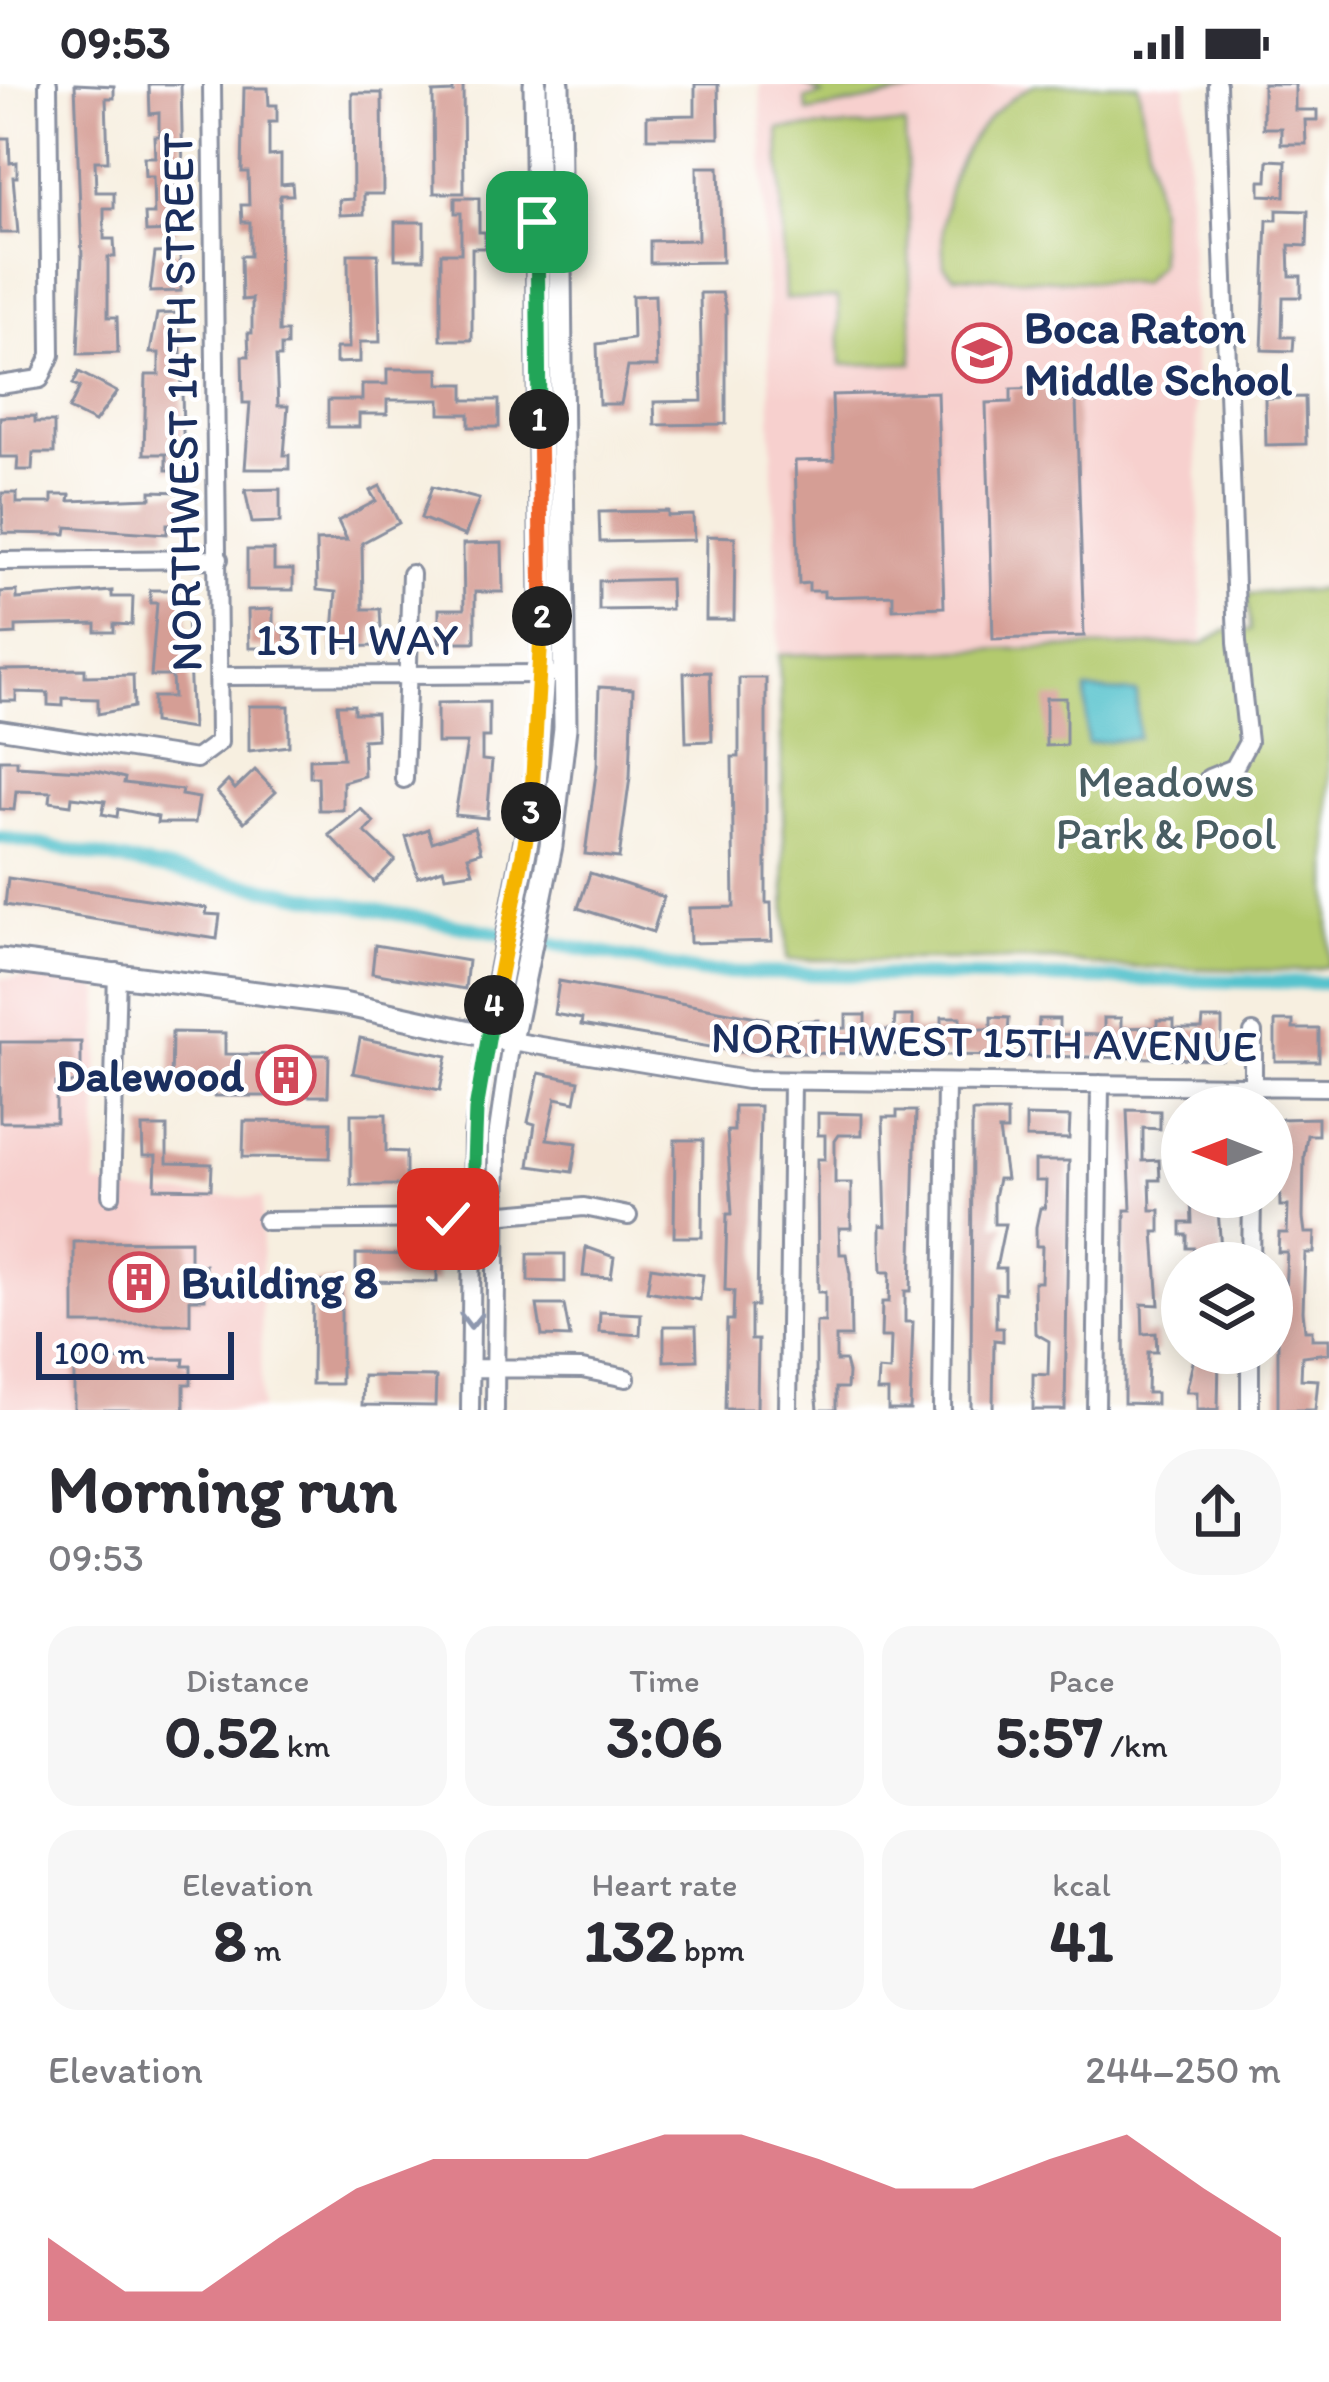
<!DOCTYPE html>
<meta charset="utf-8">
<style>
:root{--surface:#fff;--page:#f7f7f7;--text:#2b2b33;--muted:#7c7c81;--accent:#d1495b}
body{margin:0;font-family:Itim,sans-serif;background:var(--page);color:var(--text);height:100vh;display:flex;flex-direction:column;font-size:45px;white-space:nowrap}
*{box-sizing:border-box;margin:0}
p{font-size:39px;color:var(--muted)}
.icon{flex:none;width:66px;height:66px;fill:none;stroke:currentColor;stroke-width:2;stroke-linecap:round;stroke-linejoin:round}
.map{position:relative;height:1326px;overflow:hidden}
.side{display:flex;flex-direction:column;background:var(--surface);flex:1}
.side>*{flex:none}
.needle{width:78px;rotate:270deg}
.fabs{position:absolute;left:1161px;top:1002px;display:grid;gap:24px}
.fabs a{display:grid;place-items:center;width:132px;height:132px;border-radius:50%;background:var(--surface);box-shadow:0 6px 30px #0003;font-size:60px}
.scale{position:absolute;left:36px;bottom:30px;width:198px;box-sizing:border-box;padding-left:12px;border:6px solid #1b2f5e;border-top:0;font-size:33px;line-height:42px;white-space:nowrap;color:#1b2f5e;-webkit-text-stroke:9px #fff;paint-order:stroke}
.pin{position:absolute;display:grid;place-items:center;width:102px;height:102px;color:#fff;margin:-51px;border-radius:24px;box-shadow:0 6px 18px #0006}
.km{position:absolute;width:60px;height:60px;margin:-30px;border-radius:50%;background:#222;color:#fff;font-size:33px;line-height:60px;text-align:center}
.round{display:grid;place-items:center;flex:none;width:126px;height:126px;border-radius:48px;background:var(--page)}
.headline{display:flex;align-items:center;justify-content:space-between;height:204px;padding:0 48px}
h1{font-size:66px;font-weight:700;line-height:90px}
.stats{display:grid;grid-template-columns:repeat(3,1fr);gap:18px;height:204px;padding:12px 48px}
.stats div{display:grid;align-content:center;border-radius:30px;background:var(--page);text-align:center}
.stats b{font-size:60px;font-weight:700}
.stats small{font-size:33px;font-weight:400}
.stats p{font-size:33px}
.chart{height:336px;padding:24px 48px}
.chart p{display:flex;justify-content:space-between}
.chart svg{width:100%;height:216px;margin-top:12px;fill:var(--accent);opacity:.7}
.status{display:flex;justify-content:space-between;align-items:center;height:84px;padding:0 60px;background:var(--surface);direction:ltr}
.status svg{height:33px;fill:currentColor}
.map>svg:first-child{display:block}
.built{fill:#f7d0ce}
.green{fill:#b3ca6e;stroke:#677c66;stroke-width:3}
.water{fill:#56c3cd;stroke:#387996;stroke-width:3}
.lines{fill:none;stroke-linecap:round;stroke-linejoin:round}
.canal{stroke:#56c3cd;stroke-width:14}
.building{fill:#d59e95}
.street-casing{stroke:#898f9f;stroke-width:22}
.secondary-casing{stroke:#898f9f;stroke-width:27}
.street{stroke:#fff;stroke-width:16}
.secondary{stroke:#fff;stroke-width:21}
.oneway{stroke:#8d97ae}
.split-1-casing{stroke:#fff;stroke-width:24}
.split-2-casing{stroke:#fff;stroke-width:24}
.split-3-casing{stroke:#fff;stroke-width:24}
.split-4-casing{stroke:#fff;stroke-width:24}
.split-5-casing{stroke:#fff;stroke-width:24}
.split-1{stroke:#22a559;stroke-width:15}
.split-2{stroke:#f0652b;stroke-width:15}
.split-3{stroke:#f5b400;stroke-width:15}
.split-4{stroke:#f5b400;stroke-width:15}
.split-5{stroke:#22a559;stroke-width:15}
.labels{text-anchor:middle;stroke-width:9;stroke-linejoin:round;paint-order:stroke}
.poi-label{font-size:45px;font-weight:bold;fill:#1b2f5e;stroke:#fff;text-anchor:start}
.street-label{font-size:45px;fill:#1b2f5e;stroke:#fff}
.park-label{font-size:45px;fill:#495e63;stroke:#fff}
</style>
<div class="status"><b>09:53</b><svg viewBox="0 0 49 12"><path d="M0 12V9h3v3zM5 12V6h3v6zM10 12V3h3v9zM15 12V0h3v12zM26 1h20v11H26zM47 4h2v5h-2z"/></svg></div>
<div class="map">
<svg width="1329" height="1326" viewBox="0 0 1329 1326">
<rect width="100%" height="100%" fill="#fff"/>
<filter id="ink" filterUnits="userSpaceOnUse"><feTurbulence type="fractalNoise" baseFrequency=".00833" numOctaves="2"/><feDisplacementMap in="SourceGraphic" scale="24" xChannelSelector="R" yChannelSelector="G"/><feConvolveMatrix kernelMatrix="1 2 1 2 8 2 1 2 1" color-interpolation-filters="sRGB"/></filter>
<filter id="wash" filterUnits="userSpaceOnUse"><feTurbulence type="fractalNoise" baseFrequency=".004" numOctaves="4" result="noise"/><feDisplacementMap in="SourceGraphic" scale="48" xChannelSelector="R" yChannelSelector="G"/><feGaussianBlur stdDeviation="2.7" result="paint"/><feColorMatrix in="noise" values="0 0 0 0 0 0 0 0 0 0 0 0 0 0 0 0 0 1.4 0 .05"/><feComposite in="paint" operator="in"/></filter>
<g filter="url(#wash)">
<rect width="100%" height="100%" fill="#f7efe0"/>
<path class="built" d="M760 0H1186L1203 560 779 571Z
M31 893 90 898 100 909 96 1100 138 1109 262 1114 261 1326H0V895Z"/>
<path class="green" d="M804 0 854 5 956 0 808 28 805 15 822 11Z
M1035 0H1138L1158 125 1159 180 1141 199 954 192 944 182C936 105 965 37 1035 0Z
M905 41 913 279 841 281 838 214 785 215 779 45Z
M1329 505V882L1304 887 1108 883 1054 876H787L779 571 1203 560 1225 547 1251 546 1247 510Z"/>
<path class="water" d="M1086 606 1137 609 1138 654 1087 659Z"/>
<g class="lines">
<path class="canal" d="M0 753 699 888 1329 899"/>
</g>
<g id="blocks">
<path class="building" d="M75 0 114 2V14H106L108 77H95L96 108H114V124H104V155H114L115 173H108V233H117L118 269 78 270 82 173Z
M149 0H181L183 91H175L177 147 146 148 145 130H154L153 92H145L144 73H155L154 52H159V29L150 30Z
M453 0H463L464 109H434L433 9 453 8Z
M695 0H718L719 54H647V32L695 31Z
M1263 0H1295V26H1317V36H1305L1306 60H1281V44H1263Z
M244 4H268L269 21H277V38H269V72L281 71V100L292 99 293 111H280L279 248H287V262H281V273H276L278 322H288L284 371H289V385H245L250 319H243L242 272H249L248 249H252V215L242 216 241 172H250V138H242L241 121H249L248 88H242Z
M352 9H382L383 110H364V130L340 131 339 116 353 115Z
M0 54H9L10 79 17 78V93H13L18 149H0Z
M1268 76 1286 77 1285 112 1260 111V97H1267Z
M697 83H719L722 178 650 179V157L698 156Z
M455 114H479V148H485V164H472V256H441V169H461V129H455Z
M1277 126 1308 127 1307 162 1289 161 1290 192H1301V213H1283L1282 253H1294L1293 267 1262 266 1267 136H1277Z
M395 138H424V175H395Z
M180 168 181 207 150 208 155 169Z
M348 170H378L380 258H360V278L336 279V264H349Z
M700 209H722L726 226V340L655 341 654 318 702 317Z
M655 211 657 283H628L621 320H599L597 260 633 255 632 212Z
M180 229 184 386H166V370H144L146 291H159V269H150L157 230Z
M387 285H439V300H464V316H499V343H469V330H440V316H387V330H359V343H328V316H362V300H387Z
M79 288 117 308 95 338 69 325 80 303 73 300Z
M1051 304 1052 317 1076 316 1084 552 993 555 986 319 1011 318V305Z
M937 308 944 523 893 525V511L824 513V507H809V499L799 500 795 377 834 376 832 311Z
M1305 313 1306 360 1266 361 1265 314Z
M35 332V338H54V369H33L32 386H17L18 373H0V333Z
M380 402 399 439 362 459 363 525H380L381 544H373V562L332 563 336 508 317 506 316 457 347 456 338 437 376 417 370 407Z
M432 403 479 415 465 452 421 434Z
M280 405V438L252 439 245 406Z
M151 407 180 408V415H188V440H167V450L67 443 66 450 3 449 2 409H17V419H52V411H70L69 417 151 414Z
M668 427V432L693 431 694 456 600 458 599 428Z
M707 452 735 453 734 536H706Z
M502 459 503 508H475V558H439V525H464L463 460Z
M247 466H274V486H293V506H247Z
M670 495 671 525 599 526V497Z
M150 506H186L192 645 153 639V613H173L172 592H151L157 519H150Z
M17 507V515L112 507V513H133L132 541 114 540V548H96V540L16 542V550L0 551V508Z
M273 525V545H285L286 564H249L248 526Z
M85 585V592L133 591 134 623 98 630V615L63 614V622L48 621V609L16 608V617H0V586Z
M710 588 712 657 686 658 684 589Z
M739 594H766V819H771L772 857 690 859 689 824 734 823 732 673H739Z
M599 603 633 605 630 693 619 774 585 770 597 682Z
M1046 614H1066V661L1046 662Z
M489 618V653H482V676L492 677 487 734 455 731 467 659H437V619Z
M337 621H354V629H376L377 655 363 656 364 692 343 698V726H319L318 693H310V675L343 674Z
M249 622H289V662L249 667Z
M0 676H17V682L96 687 125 694 124 699 182 706 181 711 199 714 195 739H157L158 733 118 725 117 733 102 730 105 717 72 713 71 721 50 718 51 708 16 707 14 726 0 725Z
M255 686 276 708 244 738 217 708 228 697 235 705Z
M361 725 374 738 365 748 395 776 374 798 329 751Z
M474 744 481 768 468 772 473 788 445 792 443 785 418 793 406 753 428 745 432 758Z
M590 789 664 813 653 848 578 824Z
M8 794 207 824 206 830 220 831 217 855 5 821Z
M375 861 468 877 465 905 372 889Z
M559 897 768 935V943L798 944V937L818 936V945L846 944V931H865V946H894L895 932H913V946H942V933H960V945H991V933L1009 934 1008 951 1038 952 1039 935H1059V950L1104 951V934H1121V944L1157 943V936H1174V945H1202L1203 935H1222V975L739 968 581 941 582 935 554 930Z
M1275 937H1293V945H1319V977H1275Z
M172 948 225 949V970L329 971 328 1012H214V1004H171Z
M360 954 447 972 440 1006 353 989Z
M0 958H81V999H56V1038H0Z
M539 989 579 997 575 1018 556 1014 547 1055 577 1059 572 1088 529 1082 535 1040 528 1038Z
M734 1022H760L757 1222H751V1256H758L757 1325H725L727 1236H733L734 1207 725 1206 727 1130H732L727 1047H734Z
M1127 1026 1160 1027V1045L1143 1044V1077L1159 1076 1160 1096H1150L1151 1126H1160V1148H1154L1159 1221 1142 1220 1143 1250 1156 1249 1157 1268H1148L1147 1309H1156V1320L1124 1319 1125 1126H1131Z
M897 1027H916L911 1207H905V1238H913L910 1326H888V1307H877L878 1286 890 1287 891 1253H881L882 1218H889L890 1188H881L880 1160V1141L886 1142 883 1033H897Z
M972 1028H1007V1047H999L1006 1095H998L994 1113V1140H1005L996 1184H1005V1210L996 1209V1244H1003V1257L994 1256 993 1326H971Z
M818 1029 862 1030V1051H839L835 1057V1099H851V1144H839L840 1170H846L850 1190 851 1253H836V1277H845L848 1289 847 1304H836V1326H818L816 1304V1238H825V1208H818L817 1075H825V1051H818Z
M351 1030H386V1067L406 1068V1101H351Z
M1026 1032 1070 1033 1069 1055 1026 1054Z
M1318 1034V1051H1307L1304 1072 1303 1134 1305 1149H1315L1314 1169H1305L1303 1227 1305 1246H1312V1255H1329V1269L1302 1272 1301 1295 1318 1296 1315 1326H1278V1228H1284L1287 1168H1278L1279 1149H1287L1288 1122H1280L1279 1035Z
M244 1037 331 1038 330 1074 243 1073Z
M142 1043H167V1079L212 1080 211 1105 155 1104 156 1072H143Z
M675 1056H703L702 1153H674Z
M1035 1077H1069L1065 1326H1033V1290L1048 1291 1049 1257 1035 1249 1034 1198H1041L1042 1162H1036V1143L1040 1124H1045L1046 1097H1035Z
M1191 1113H1217L1222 1179H1193L1194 1164H1187V1151H1181V1139H1192Z
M190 1157V1181H205V1215H190V1240H74V1158Z
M586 1163 614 1173 611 1194 583 1192Z
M356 1170 437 1171V1198L356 1197Z
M528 1170H565V1198L528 1197Z
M651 1183 703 1191 700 1216 647 1207Z
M313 1198H341V1300H312Z
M537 1221H564L570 1253 542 1252Z
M600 1228 641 1230 640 1251 599 1248Z
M664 1242H696L697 1276 664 1277Z
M1195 1270H1219L1218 1326H1197V1308H1186Z
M184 1275 183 1282H191V1300H184V1326H74V1276Z
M363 1292 436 1293 435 1322 362 1321Z"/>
</g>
</g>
<g filter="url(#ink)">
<use href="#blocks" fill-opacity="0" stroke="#898f9f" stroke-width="3"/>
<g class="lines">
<g class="street-casing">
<path id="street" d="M0 301 40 295 51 271 48 0
M0 477 219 475
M221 592 550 590
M0 645 196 675 219 658 212 0
M1209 694 1234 684 1248 658 1237 558 1217 0
M404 695 411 490
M1253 1023V949
M111 1111 117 888
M266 1137 448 1135 584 1123 628 1132
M1251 1179 1252 1113
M470 1284 582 1285 626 1294
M470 1326 473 1050 488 952
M495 1326 497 1054 511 957 747 996 1329 1003
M788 1326 792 997
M942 1326 946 999
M1096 1326 1100 1000
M1250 1326V1269"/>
</g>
<g class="secondary-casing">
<path id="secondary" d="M0 876 343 920 511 957 551 762 565 644 558 0
M488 952 534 714 543 590 535 0"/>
</g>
<use href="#street" class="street"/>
<use href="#secondary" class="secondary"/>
</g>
<defs><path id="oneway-chevron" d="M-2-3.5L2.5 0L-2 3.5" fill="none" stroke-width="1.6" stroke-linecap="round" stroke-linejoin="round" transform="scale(3)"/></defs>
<use class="oneway" href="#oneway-chevron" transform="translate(471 1236) rotate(91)"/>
</g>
<g class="lines" filter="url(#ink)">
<g class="split-1-casing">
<path id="split-1" d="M537 138 539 335"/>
</g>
<g class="split-2-casing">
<path id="split-2" d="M539 335 542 532"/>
</g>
<g class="split-3-casing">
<path id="split-3" d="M531 728 542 532"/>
</g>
<g class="split-4-casing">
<path id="split-4" d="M494 921 531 728"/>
</g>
<g class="split-5-casing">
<path id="split-5" d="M448 1135 472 1133 476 1026 494 921"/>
</g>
<use href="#split-1" class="split-1"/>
<use href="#split-2" class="split-2"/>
<use href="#split-3" class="split-3"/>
<use href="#split-4" class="split-4"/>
<use href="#split-5" class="split-5"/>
</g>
<defs>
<g id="school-ring" transform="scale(3)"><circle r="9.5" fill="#fff" stroke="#d1495b" stroke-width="1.5"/><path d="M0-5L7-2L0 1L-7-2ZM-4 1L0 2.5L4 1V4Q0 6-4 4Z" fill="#d1495b"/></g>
<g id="building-ring" transform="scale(3)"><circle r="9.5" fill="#fff" stroke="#d1495b" stroke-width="1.5"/><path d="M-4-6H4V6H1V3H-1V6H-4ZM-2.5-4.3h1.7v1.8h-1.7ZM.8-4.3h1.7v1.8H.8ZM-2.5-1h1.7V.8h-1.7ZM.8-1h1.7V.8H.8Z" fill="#d1495b"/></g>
</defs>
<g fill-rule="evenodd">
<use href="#school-ring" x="982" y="269"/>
<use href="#building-ring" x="286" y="991"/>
<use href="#building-ring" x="139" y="1198"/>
</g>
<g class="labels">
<g class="poi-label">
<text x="1024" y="259">Boca Raton<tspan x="1024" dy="52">Middle School</tspan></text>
<text x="244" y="1007" text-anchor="end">Dalewood</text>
<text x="181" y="1214">Building 8</text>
</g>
<g class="street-label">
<text transform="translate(181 318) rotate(-91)" y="16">NORTHWEST 14TH STREET</text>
<text x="357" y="571">13TH WAY</text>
<text transform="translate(984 957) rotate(1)" y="16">NORTHWEST 15TH AVENUE</text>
</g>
<g class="park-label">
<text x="1166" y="713">Meadows<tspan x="1166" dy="52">Park &amp; Pool</tspan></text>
</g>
</g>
</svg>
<div class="fabs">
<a><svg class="needle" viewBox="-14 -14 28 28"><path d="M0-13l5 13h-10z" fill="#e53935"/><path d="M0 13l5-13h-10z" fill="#7c7c81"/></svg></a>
<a><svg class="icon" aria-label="layers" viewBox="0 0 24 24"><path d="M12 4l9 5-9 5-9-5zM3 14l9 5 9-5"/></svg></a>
</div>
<div class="scale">100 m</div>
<div class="pin" style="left:537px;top:138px;background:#1e9e55"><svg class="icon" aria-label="arrive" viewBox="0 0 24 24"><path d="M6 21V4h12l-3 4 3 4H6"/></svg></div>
<div class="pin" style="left:448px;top:1135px;background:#d93025"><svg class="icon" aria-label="check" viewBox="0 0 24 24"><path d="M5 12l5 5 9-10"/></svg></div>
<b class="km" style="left:539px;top:335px">1</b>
<b class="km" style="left:542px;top:532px">2</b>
<b class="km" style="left:531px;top:728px">3</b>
<b class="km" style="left:494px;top:921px">4</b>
</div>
<section class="side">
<div class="headline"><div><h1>Morning run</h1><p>09:53</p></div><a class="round"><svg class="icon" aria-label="share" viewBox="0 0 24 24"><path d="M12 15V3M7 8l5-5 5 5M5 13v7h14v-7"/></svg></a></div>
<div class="stats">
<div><p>Distance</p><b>0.52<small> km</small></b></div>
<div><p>Time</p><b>3:06</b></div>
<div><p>Pace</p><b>5:57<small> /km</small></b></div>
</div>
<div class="stats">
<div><p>Elevation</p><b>8<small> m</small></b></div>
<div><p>Heart rate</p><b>132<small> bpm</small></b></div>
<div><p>kcal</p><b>41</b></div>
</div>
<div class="chart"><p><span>Elevation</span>244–250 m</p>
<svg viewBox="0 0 160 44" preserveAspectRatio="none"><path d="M0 44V27L10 38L20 38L30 27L40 17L50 11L60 11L70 11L80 6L90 6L100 11L110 17L120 17L130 11L140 6L150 17L160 27V44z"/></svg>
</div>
</section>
